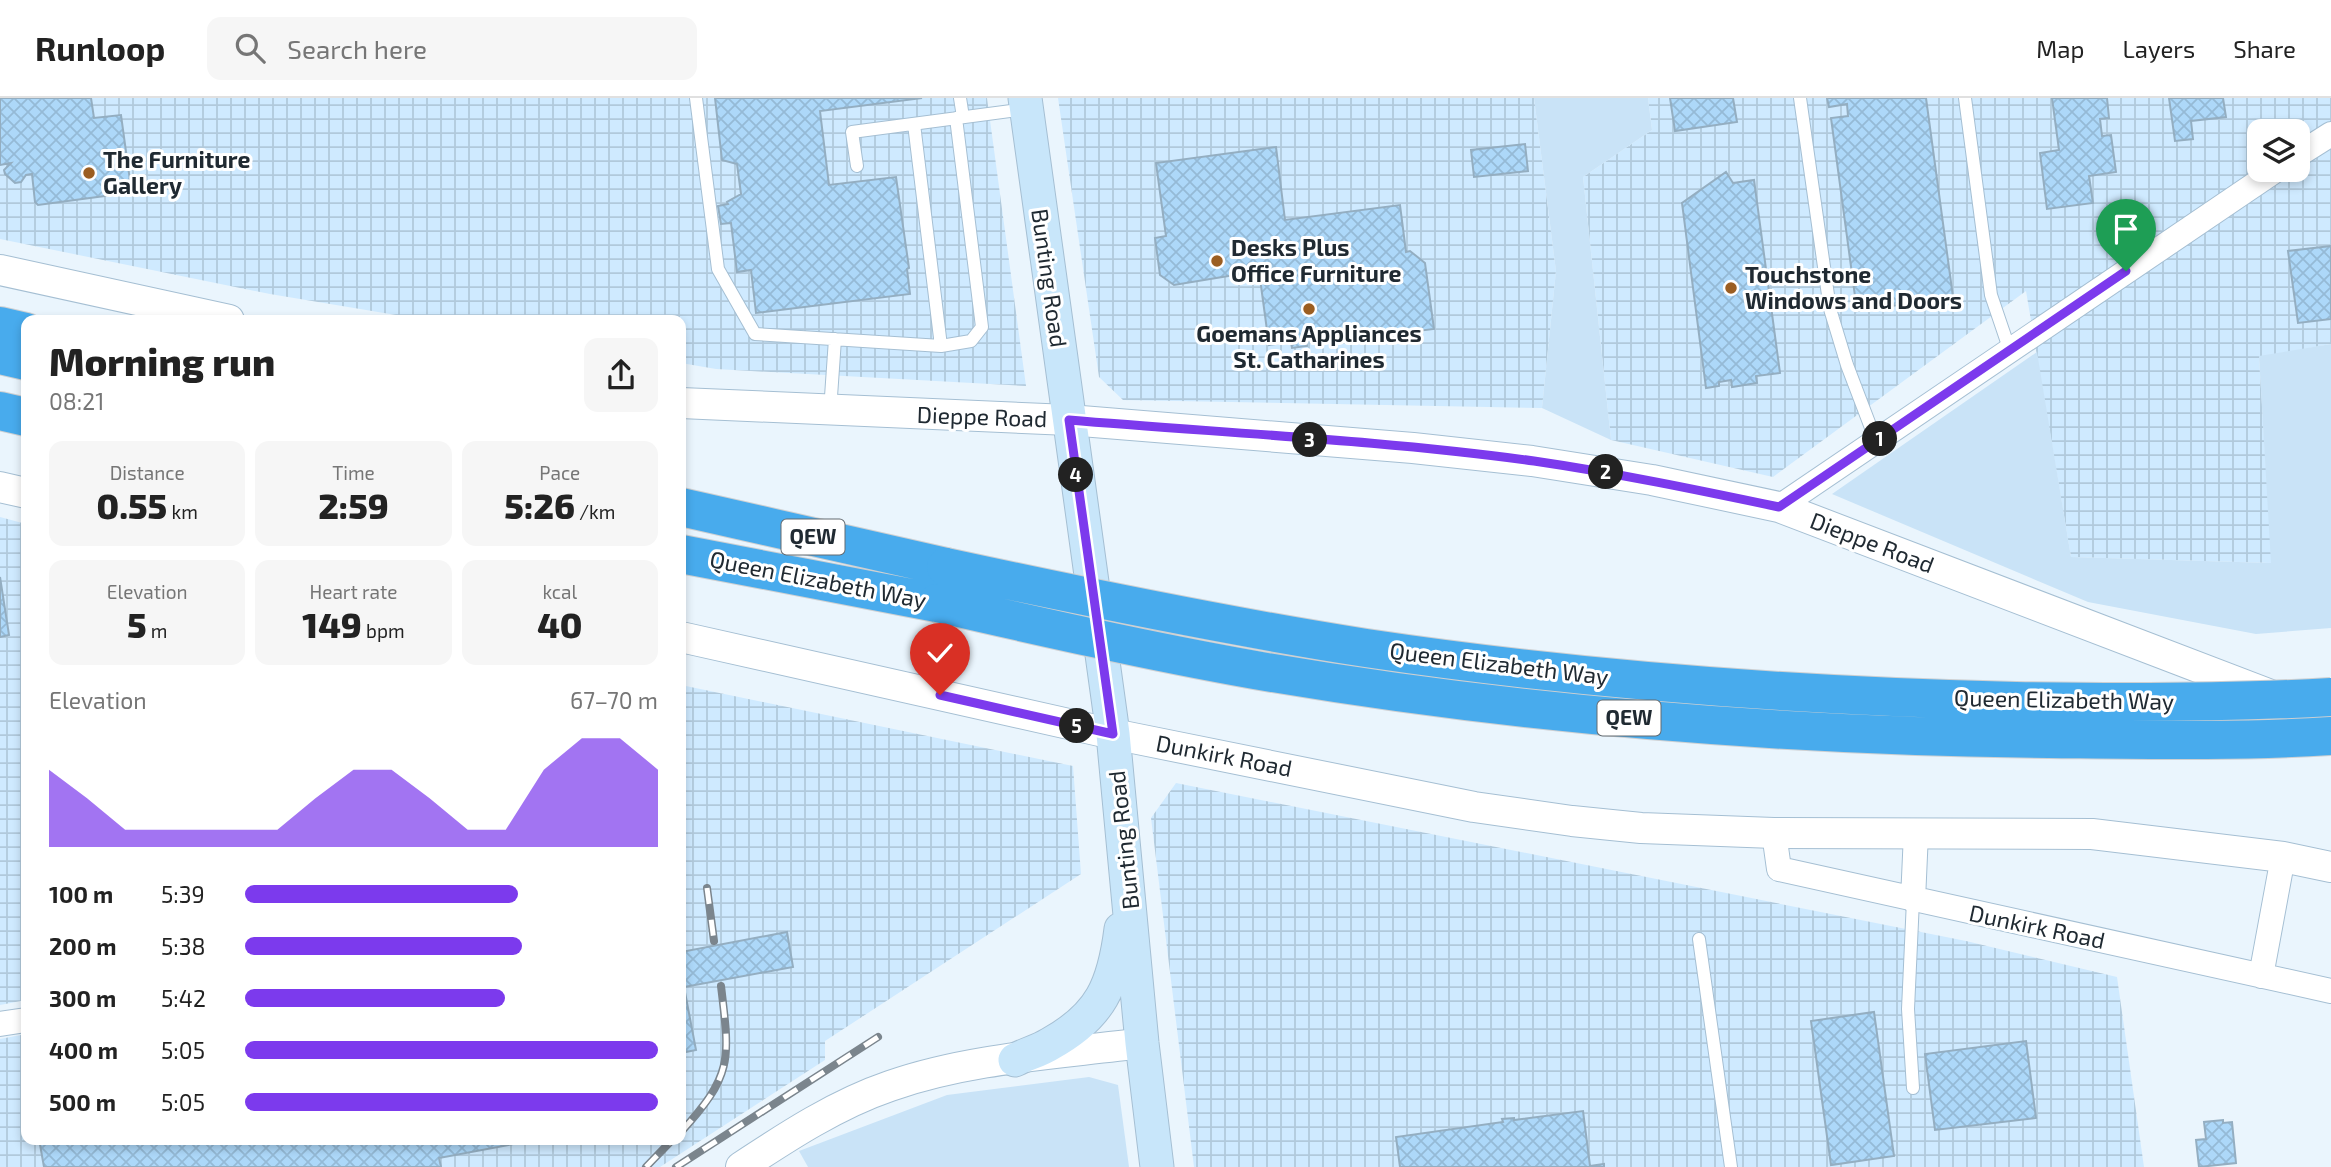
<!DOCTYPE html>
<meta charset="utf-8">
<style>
:root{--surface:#fff;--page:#f6f6f6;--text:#222;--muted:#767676;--line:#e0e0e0;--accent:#7c3aed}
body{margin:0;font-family:"Exo 2",sans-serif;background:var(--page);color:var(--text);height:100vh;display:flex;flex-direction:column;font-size:26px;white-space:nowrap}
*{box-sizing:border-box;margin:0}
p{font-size:23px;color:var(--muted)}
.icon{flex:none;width:38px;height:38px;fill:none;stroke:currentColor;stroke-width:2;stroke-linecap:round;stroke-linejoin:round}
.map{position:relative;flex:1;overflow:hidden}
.details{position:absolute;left:21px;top:217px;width:665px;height:830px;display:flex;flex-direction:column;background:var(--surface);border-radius:14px;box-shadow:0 4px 10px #0003}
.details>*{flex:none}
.buttons{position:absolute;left:2247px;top:21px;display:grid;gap:14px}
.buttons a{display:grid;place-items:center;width:63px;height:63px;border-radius:14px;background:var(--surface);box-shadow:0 4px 10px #0003;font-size:35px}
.pin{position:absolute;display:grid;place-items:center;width:60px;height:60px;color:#fff;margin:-72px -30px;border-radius:50% 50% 50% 0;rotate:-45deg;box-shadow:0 0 7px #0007}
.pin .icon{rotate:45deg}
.km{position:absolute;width:35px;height:35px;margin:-18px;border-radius:50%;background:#222;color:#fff;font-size:19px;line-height:35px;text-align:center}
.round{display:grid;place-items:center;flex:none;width:74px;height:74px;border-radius:14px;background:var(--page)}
.overview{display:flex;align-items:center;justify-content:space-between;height:119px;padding:0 28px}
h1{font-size:38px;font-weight:800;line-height:52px}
.stats{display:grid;grid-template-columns:repeat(3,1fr);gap:10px;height:119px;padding:7px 28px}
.stats div{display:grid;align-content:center;border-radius:14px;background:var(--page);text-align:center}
.stats b{font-size:35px;font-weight:800}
.stats small{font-size:19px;font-weight:400}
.stats p{font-size:19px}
.chart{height:196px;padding:14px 28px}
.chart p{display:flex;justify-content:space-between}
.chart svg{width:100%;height:126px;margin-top:7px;fill:var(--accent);opacity:.7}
ul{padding:0 28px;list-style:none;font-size:23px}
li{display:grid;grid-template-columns:112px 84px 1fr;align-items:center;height:52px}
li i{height:18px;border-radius:9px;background:var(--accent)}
header{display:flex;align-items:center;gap:42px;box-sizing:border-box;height:98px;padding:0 35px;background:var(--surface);border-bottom:2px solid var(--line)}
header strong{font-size:33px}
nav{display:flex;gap:38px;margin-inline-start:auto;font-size:24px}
.search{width:490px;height:63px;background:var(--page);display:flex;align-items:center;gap:18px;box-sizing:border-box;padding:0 24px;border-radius:14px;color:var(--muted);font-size:26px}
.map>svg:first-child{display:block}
.industrial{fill:url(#industrial-grid);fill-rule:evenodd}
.green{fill:#c9e3f7}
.building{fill:url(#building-cross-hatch);stroke:#94aec1;stroke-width:2}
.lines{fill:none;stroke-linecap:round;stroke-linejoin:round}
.service-casing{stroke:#a5bfd3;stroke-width:14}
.minor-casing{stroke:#a5bfd3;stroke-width:26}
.tertiary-casing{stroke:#a5bfd3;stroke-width:32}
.secondary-casing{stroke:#a5bfd3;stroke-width:35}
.motorway-casing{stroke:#ced0d2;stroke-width:40}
.service{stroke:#fff;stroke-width:12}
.minor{stroke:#fff;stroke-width:24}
.tertiary{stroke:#fff;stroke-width:30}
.secondary{stroke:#c8e6fa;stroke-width:33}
.motorway{stroke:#48abed;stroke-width:38}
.rail-casing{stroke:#7b858d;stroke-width:8}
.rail{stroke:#fff;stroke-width:5;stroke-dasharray:16;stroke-linecap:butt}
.motorway-bridge-casing{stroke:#ced0d2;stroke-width:40;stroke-linecap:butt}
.motorway-bridge{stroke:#48abed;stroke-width:38}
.route-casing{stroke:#fff;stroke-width:14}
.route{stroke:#7c3aed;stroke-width:9}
.poi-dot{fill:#9b5e22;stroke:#fff;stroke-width:2.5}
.labels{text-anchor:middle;stroke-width:6;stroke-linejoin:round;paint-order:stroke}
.shield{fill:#fff;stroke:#636a70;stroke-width:2}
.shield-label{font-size:21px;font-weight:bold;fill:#202a32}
.poi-label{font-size:23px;font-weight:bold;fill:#202a32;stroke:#fff;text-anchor:start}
.street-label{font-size:23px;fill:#202a32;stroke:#fff}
</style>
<header>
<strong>Runloop</strong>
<div class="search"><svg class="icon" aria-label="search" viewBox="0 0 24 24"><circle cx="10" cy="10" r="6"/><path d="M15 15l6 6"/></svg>Search here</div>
<nav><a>Map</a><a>Layers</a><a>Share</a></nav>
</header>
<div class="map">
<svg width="2331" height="1069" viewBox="0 0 2331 1069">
<defs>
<pattern id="industrial-grid" width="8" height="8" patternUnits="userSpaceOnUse" patternTransform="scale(1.75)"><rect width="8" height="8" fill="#cfeaff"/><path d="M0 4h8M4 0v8" fill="none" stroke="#b1c9db"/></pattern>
<pattern id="building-cross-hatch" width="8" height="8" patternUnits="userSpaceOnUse" patternTransform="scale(1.75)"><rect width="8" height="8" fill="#add8f9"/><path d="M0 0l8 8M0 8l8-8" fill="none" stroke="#95bad6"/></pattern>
</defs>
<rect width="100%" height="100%" fill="#eaf5fd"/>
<path class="industrial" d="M0 0H987L1026 288 716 271 681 265V222H426L270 196 0 141Z
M1058 0H1534L1556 173 1542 310 1123 302 1099 279Z
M1648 0H2331V246L2259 259 2272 465 2071 459 2026 193 1773 379 1611 342 1583 79 1652 32ZM2259 33H2298V72H2259Z
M0 419 26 426V902L0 907Z
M681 587 1073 668 1081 776 825 943V962L660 1069H0V941L26 936V1041H681Z
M1176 685 1966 843 2117 879 2144 1069H1194L1151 720Z"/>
<path class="green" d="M1534 0H1648L1652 32 1583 79 1611 342 1542 310 1556 173Z
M2331 246V530L2256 536 2088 504 1832 396 2037 254 2071 459 2271 465 2259 258Z
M1089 979 1118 987 1129 1069H808L799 1053 947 997Z"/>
<path class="building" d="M0 0H91L94 20 121 17 131 90 127 95 38 107 35 104 32 76 26 77 21 84 15 85 5 76 4 72 11 65 0 67Z
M715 0H922L820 13 829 87 896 79 909 170 907 171 910 196 756 215 751 172 737 174 731 125 721 126 718 108 728 106 727 104 741 96 737 66 722 62Z
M1670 0H1733L1737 24 1675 33Z
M1827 0H1926L1953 199 1857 213 1831 20 1848 18 1847 6 1829 9Z
M2052 0H2107L2109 20 2100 21 2102 38 2111 37 2116 74 2089 78 2093 105 2047 111 2040 55 2059 52Z
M2169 0H2223L2226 19 2191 23 2193 41 2175 43Z
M1525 46 1528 73 1474 79 1471 52Z
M1276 49 1285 122 1400 107 1406 154 1410 153 1425 165 1434 231 1377 238 1376 233 1306 242 1307 248 1292 250 1291 244 1269 247 1259 173 1174 187 1160 177 1155 140 1166 138 1156 65Z
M1726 74 1733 85 1754 82 1780 275 1756 278 1757 285 1732 289 1731 282 1719 284V288L1706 290 1682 105Z
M2331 148V221L2298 225 2288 153Z
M0 479 9 537 0 539Z
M787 834 793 869 684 889 696 952 681 955V854Z
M1874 914 1894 1058 1831 1067 1811 923Z
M2026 943 2036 1020 1935 1032 1925 956Z
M1583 1013 1590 1068 1604 1066V1069H1400L1396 1039 1503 1024 1502 1021 1514 1020V1022Z
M2223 1022V1025L2232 1024 2236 1065 2199 1069 2196 1042 2206 1041 2204 1024Z
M39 1041H540L439 1060 441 1069H44Z"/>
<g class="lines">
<g class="service-casing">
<path id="service" d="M696 0 718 171 755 236 941 248 914 26
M960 0 963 19
M1800 0 1830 211 1847 267 1876 343
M1965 0 1991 197 2010 253
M857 68 852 34 1026 11
M941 248 971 243 982 229 956 20
M830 313 835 241
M1699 841 1731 1069
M1913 990 1908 911 1913 802"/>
</g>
<g class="minor-casing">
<path id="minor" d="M2298 57 2331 36
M1779 409 2276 72
M1774 735 1779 771 2331 893
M1913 802 1916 735
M2261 878 2283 759
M0 926 26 922"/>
</g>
<g class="tertiary-casing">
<path id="tertiary" d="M0 172 229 222
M681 305 1069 322 1413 350 1532 363 1652 382 1779 409 2331 620
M0 389 26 395
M681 539 1113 636 1474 709 1572 723 1641 730 1774 735 2092 736 2283 759 2331 769
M741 1069C788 1038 837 1006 890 988 970 960 1058 956 1142 945"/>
</g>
<g class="secondary-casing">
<path id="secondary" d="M1025 0 1113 636 1142 945 1157 1069
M1015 962C1026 956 1039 953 1050 946 1101 918 1114 887 1121 831"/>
</g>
<g class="motorway-casing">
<path id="motorway" d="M0 228 26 234
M0 257 26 263
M0 313 26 319
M681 409 946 469
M681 456 937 505"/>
</g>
<use href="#service" class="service"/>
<use href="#minor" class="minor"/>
<use href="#tertiary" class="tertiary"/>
<use href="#secondary" class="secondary"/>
<use href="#motorway" class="motorway"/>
<g class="rail-casing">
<path id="rail" d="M707 790 714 843
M681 1034C733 977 730 962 721 888
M646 1069 673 1041
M676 1069 878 939"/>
</g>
<use href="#rail" class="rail"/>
<g class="motorway-bridge-casing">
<path id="motorway-bridge" d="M946 469C1085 499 1225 528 1366 550 1581 582 1799 598 2016 603 2121 605 2226 605 2331 599
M937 505C1042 529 1148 553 1255 572 1516 617 1783 638 2049 641 2143 642 2237 644 2331 638"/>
</g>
<use href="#motorway-bridge" class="motorway-bridge"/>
</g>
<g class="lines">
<g class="route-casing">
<path id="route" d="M940 597 1113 636 1069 322C1224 335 1380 342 1534 363 1616 375 1698 392 1779 409L2126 173"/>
</g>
<use href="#route" class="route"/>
</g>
<g class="poi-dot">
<circle cx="89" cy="75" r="7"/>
<circle cx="1217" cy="163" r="7"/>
<circle cx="1731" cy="190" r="7"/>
<circle cx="1309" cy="211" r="7"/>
</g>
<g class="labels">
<g class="shield">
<rect x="781.5" y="421.5" width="63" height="35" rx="5"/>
<rect x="1597.5" y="602.5" width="63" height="35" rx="5"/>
</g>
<g class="shield-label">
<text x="813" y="446">QEW</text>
<text x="1629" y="627">QEW</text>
</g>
<g class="poi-label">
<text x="103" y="70">The Furniture<tspan x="103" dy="26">Gallery</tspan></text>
<text x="1231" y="158">Desks Plus<tspan x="1231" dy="26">Office Furniture</tspan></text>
<text x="1745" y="185">Touchstone<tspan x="1745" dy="26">Windows and Doors</tspan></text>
<text x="1309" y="244" text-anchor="middle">Goemans Appliances<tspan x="1309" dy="26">St. Catharines</tspan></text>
</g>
<g class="street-label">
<text transform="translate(1049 180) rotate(82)" y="8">Bunting Road</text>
<text transform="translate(982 319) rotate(2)" y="8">Dieppe Road</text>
<text transform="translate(1872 445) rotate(21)" y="8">Dieppe Road</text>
<text transform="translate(818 482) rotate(11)" y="8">Queen Elizabeth Way</text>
<text transform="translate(1499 566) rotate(7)" y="8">Queen Elizabeth Way</text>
<text transform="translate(2064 602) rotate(1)" y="8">Queen Elizabeth Way</text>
<text transform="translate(1224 658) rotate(11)" y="8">Dunkirk Road</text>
<text transform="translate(1124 742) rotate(-96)" y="8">Bunting Road</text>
<text transform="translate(2037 829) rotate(12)" y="8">Dunkirk Road</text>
</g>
</g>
</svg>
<div class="buttons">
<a><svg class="icon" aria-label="layers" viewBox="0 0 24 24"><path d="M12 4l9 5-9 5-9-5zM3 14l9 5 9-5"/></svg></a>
</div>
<div class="pin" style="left:2126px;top:173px;background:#1e9e55"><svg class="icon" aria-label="arrive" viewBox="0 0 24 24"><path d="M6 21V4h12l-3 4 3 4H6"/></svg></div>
<div class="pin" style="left:940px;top:597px;background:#d93025"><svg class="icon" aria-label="check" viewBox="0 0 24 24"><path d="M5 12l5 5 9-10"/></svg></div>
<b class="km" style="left:1880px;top:341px">1</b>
<b class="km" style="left:1606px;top:374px">2</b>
<b class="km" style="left:1310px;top:342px">3</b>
<b class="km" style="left:1076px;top:377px">4</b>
<b class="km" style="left:1077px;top:628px">5</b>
<section class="details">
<div class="overview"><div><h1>Morning run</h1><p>08:21</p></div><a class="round"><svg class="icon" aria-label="share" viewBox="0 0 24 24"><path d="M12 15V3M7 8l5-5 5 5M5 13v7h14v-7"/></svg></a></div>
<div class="stats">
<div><p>Distance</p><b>0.55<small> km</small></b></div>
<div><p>Time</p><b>2:59</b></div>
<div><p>Pace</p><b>5:26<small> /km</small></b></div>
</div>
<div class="stats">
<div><p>Elevation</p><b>5<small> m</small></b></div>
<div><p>Heart rate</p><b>149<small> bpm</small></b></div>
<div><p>kcal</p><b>40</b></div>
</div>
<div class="chart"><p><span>Elevation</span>67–70 m</p>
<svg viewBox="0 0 160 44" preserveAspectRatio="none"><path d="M0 44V17L10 27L20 38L30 38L40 38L50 38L60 38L70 27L80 17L90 17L100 27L110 38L120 38L130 17L140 6L150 6L160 17V44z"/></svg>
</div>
<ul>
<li><b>100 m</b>5:39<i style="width:66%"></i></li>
<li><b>200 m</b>5:38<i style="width:67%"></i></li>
<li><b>300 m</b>5:42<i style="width:63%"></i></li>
<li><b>400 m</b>5:05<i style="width:100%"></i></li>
<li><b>500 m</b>5:05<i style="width:100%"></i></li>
</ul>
</section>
</div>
